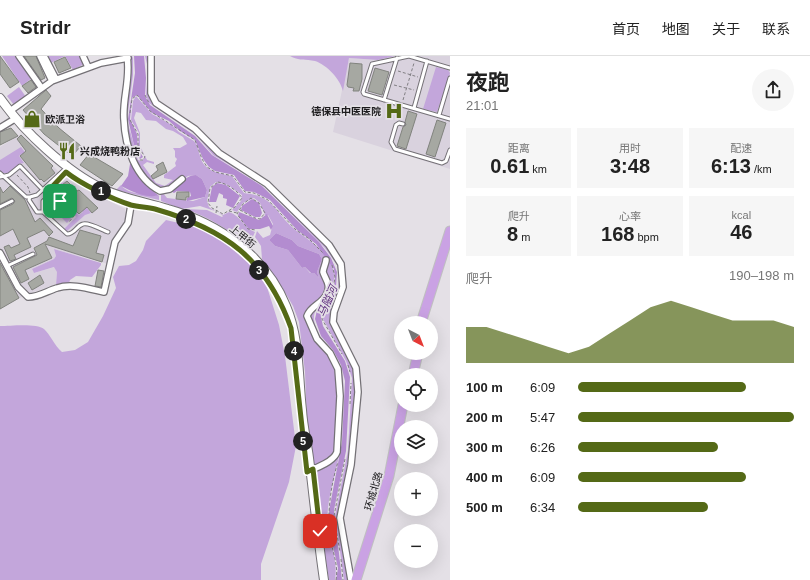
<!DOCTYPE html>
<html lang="zh">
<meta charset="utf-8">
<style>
:root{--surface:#fff;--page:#f6f6f6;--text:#222;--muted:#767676;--line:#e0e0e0;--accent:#546916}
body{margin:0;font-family:Arial,"Noto Sans SC",sans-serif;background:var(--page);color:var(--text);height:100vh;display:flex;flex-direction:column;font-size:15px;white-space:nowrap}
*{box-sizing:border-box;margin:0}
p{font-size:13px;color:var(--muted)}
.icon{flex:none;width:22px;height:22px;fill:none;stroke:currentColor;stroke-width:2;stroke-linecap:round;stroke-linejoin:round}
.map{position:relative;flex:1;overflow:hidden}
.sheet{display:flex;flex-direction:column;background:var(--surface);width:360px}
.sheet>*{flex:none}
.needle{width:26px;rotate:138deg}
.controls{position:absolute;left:394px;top:260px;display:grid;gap:8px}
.controls a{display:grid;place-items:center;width:44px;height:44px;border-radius:50%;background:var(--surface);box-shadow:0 4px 16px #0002;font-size:20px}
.pin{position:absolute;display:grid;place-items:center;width:34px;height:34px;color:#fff;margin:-17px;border-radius:8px;box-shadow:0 2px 6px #0006}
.km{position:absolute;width:20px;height:20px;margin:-10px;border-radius:50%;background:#222;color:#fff;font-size:11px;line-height:20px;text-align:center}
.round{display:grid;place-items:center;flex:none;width:42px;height:42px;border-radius:21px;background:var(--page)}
.headline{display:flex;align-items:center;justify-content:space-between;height:68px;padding:0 16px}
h1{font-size:22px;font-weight:700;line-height:30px}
.figures{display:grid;grid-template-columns:repeat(3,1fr);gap:6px;height:68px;padding:4px 16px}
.figures div{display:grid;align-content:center;border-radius:0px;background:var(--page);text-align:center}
.figures b{font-size:20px;font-weight:700}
.figures small{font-size:11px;font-weight:400}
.figures p{font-size:11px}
.chart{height:112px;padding:8px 16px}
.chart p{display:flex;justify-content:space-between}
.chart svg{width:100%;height:72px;margin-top:4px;fill:var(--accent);opacity:.7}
ul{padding:0 16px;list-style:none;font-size:13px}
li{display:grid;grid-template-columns:64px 48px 1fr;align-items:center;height:30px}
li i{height:10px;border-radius:5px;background:var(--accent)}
header{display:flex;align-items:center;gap:24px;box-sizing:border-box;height:56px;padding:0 20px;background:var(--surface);border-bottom:1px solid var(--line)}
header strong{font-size:19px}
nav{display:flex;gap:22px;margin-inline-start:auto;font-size:14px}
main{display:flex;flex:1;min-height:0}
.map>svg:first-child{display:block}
.built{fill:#d9d2de}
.green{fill:#c3a6db;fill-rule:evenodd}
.water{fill:#b38cd0}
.building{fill:#a6a8a2;stroke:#81837e}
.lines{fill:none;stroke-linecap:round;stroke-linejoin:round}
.lane-casing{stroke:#747176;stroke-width:5}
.street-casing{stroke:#747176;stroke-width:8}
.secondary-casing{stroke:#747176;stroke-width:10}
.primary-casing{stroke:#bfbfc0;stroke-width:11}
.path{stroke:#817f83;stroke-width:1;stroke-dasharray:3 2;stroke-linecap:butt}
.lane{stroke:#fff;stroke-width:3}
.street{stroke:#fff;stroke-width:5.5}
.secondary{stroke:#fff;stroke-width:8}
.primary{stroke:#caa2e4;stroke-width:9}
.route-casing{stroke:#fff;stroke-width:8}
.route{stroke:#546916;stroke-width:5}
.labels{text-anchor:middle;stroke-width:3.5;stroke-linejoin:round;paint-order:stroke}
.poi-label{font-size:10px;font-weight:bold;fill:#1c1b1d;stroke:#e4e0e6;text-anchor:start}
.street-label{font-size:10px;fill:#1c1b1d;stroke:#e4e0e6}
.water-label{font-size:11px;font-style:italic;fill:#5e2d7e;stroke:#e4e0e6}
</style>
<header>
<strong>Stridr</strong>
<nav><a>首页</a><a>地图</a><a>关于</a><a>联系</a></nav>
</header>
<main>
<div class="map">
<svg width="450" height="524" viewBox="0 0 450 524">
<rect width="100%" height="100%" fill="#e4e0e6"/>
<path class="built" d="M396 0H450V113L333 76 349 2 378 4Z
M21 78 59 116 86 133 125 153 127 161 116 181 108 208 54 193 56 200 54 203 32 213 34 217 55 211 57 216 56 229 27 238 0 253V91Z"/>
<path class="green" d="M2 0H17L32 22 22 30Z
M48 0H81L84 8 73 14 65 0 51 7Z
M130 0H132L133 2V19L127 64 138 104 141 105 146 101 138 90 139 77 131 64 133 45 136 40 152 58 172 69 179 76 194 85C198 90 198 94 200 100 204 116 219 117 232 120L244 137C252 138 259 139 266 144 274 149 279 157 285 164 299 181 326 189 333 213 340 238 312 246 314 264 316 285 341 298 343 323 344 332 342 341 342 350 341 366 342 383 339 399 336 416 330 434 328 452 325 476 339 501 335 524H329L318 455 314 415 336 401 338 397C339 375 346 329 338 310 331 293 311 279 309 259 311 252 316 251 321 246 336 234 326 227 325 215 324 211 327 207 326 203L323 215C339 246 312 240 307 259 311 281 330 293 337 313 344 334 338 371 337 394L335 400 314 411 307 368 305 316 299 266 293 250 282 231 262 203 261 190 255 181 257 175 263 182 270 179 273 168 268 159H265L260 147 254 142 243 147 237 156 232 154 241 145 242 139 228 129 216 126 210 131 207 145 209 151 215 155 200 150 182 153 161 145V138L163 137 167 142 193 145 205 141 207 134 202 123 196 119 188 120 182 125 183 122 182 121C176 124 171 132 164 132 156 133 151 127 147 121 134 107 126 84 125 64 124 43 132 23 130 0ZM136 56 141 57 146 64 156 65 166 73 173 75 183 81 187 88 180 92H173L175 95V101L177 103 175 107 176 110 164 119V122L173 124 165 130 156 127 143 109 147 106 154 108V106L147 104 140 90V77L134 62ZM276 177 292 184 298 190 319 198 322 203 317 216 319 222 314 217H310L305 211 302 212 288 194 275 190 269 184Z
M145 0H148L149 38 152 46 196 76 219 100 266 129 327 190 339 208 341 228 330 263 353 310 355 321 350 403 341 449 349 524H344L335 460 348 394 352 322 346 305 323 263V259L338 231 339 219 337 209 325 192 263 129 213 99 195 78 149 47 146 39 148 12Z
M290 0H395L378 4 349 2 343 35C340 23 327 9 315 5 306 3 298 5 290 0Z
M436 11 448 14 450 17 437 56 423 53Z
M19 31 26 41 14 49 7 40Z
M21 91 27 99 25 101 22 98 19 100 24 107 19 108 10 117H3L0 115V104Z
M66 125 61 129 64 132 58 138 68 151 61 144 56 147 50 142 55 138 52 132Z
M121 129C129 140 148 137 159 140V144L116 134Z
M51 145 56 150 60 147 73 160 67 167 55 155 49 160 45 152Z
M83 147 91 157 85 159 67 175 64 173 76 161 71 154 73 153 79 159 83 156 80 153Z
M185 153 207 154 222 161 223 160 218 156 223 159 229 156C241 160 244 172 255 176L249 189C228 174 210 161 185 153Z
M166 164 204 173 220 183 250 208 259 218 267 231 279 269 285 300 296 390 289 426 261 508V524H0V270C11 270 37 267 44 273 50 278 54 289 62 296L75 294 88 286 103 260 116 232 113 221 119 210 129 209 136 205 143 194 146 185Z
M54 193 101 207V209L92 221 76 220 70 224 69 227 72 228 56 229 57 216 54 211 34 217 32 213 54 203 56 200Z"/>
<path class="water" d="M134 0H144L146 22 145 40 150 49 195 80 212 99 262 130 319 186 331 202 337 216 336 231 321 261 323 270 345 305 350 321 346 395 334 454 342 524H336L338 512 330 478 329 455 342 386 345 325 341 309 333 294 321 280 315 263 317 254 332 234 335 225 334 213 316 188 297 174 270 144 254 136 245 135 234 119 215 115 209 111 203 103 195 84 180 75 169 65 152 57 137 39 132 42 130 63 137 78 138 93 143 101 140 103 136 98 128 63 135 17Z
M130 108H131L145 128 159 140C155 139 153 141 150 140 141 140 129 134 121 130L128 120Z
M196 119 202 123 207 134 205 141 187 145V142L191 140 190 136 177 135 174 137 171 135C180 132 182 120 196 119Z
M217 127 226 129 240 140 233 152 226 149 227 143 223 142V139L219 137 216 146H209L212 131Z
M252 143 259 147 262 157 260 161H255L241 154 242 150Z
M239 156 259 164 267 158 273 170 271 174 269 170 260 173H249L238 160Z
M276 177 292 184 298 190 319 198 322 203 317 216 319 222 314 217H311L305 211 302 212 288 194 275 190 269 184Z"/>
<path class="building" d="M0 0 19 26 10 32 0 18Z
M24 0H36L45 22 41 24Z
M65 1 71 12 59 17 54 6Z
M350 7 362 8V23L359 35H353L354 32 348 31 347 29Z
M375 12 389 16 382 39 368 35Z
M31 24 36 31 28 37 22 30Z
M46 34 51 40 41 53 59 72 81 90 72 100 44 78 23 54Z
M408 55 417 58 406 93 397 90 403 71 406 69 405 66Z
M437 64 446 67 435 101 426 98Z
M11 72 18 80 0 89V76Z
M21 79 53 110 51 112 55 117 44 126 41 123 40 124 20 100 26 95 17 83Z
M89 98 123 118 112 130 80 109Z
M163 106 167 116 153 123 151 120 158 114 156 110Z
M67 125 77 135 79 134 98 152 92 157 87 151 79 158 71 150 69 151 58 138 65 132 62 129Z
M10 130 25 144 35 166 40 162 53 176 49 180 44 174 27 182 31 191 14 199 16 203 10 205 4 191 9 189 11 192 20 188 13 173 0 180V154L13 148 15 145 12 142 0 148V131L3 137Z
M177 136H189V141H186V144L176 143Z
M80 174 101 180 96 197 104 199 102 206 45 188 52 202 25 214 29 223 21 227 13 211 37 199 34 192 47 185 49 181 73 190Z
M0 207 19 242 0 253Z
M98 214 104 215 101 231 95 230Z
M40 219 44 227 32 234 28 227Z"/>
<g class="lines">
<g class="lane-casing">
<path id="lane" d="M409 0 372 8 363 36 364 38 450 63
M409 0 450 12
M384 44 397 2
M414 52 427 5
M439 59 450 22
M403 68 399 67 396 69 391 86 395 93 442 107 446 105 450 94
M64 114 37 139 30 141 29 144 37 156H43V145L52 137 51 132 66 116
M0 117 26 141H30
M0 121 9 119 20 110 43 134
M0 151 12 145
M43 156 67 178C75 178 76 170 83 168 89 166 102 174 108 176
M7 210 33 198"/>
</g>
<g class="street-casing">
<path id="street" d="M19 0 41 31
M40 0 52 25
M44 0 56 23
M83 0 88 11
M127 0C131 23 122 43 124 64 125 90 135 122 160 135L170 133 182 123
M151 0V37L156 47 195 73 219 97 267 128 329 189 341 208 343 231 334 256 333 266 356 312 358 336 351 409 340 462 351 524
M10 55 52 25 101 7 128 2
M0 72 13 64
M0 197 18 231 28 241C39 241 47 235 57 232 72 227 90 233 104 236L115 186 128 167 131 149
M308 415C317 412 334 405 337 396L340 340 338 313 330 297 317 283 307 260C311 249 323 248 327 237 331 228 325 223 323 216 323 213 326 207 326 204"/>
</g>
<g class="secondary-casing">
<path id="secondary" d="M0 42C23 75 67 116 103 133 124 143 146 146 168 153 218 167 266 200 286 250 300 283 298 319 302 354 303 371 307 386 309 402 314 443 318 483 324 524"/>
</g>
<g class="primary-casing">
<path id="primary" d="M421 267 450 175
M413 319 418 297
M356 524 389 420 403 349"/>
</g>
<path class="path" d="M398 15 418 21
M394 29 414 34
M145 39 149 47
M403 44 414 7
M130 57 132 43 137 39 150 55 195 84 202 103 207 111 215 116 233 120 245 136 254 137 268 144 296 174 308 182 324 198
M130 64 138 78V90L145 101 143 104H139
M17 119 28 131 30 137
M218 126C226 127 238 135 242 142L235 151 223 158 212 152 208 147 210 132Z
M51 144 56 148 61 146 74 160 69 166
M240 154 255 162 260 163 265 157 259 147 251 142 243 148 237 158 248 173 256 174
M229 155 237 157
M216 157 217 150
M332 209 335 221 334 228
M330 244 323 256 322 263 342 298
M348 309 350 316
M350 348 351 327
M334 460 345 403
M335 467 340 496
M341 503 343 524
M336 524C339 508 331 493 330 478 327 456 331 428 338 406"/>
<use href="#lane" class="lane"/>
<use href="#street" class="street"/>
<use href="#secondary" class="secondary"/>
<use href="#primary" class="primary"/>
</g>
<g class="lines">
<g class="route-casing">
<path id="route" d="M60 145 55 148 48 140 52 136 51 132 66 116C81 128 112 143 131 149 139 151 147 151 155 153 224 173 266 202 291 272L307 416 313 413 320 475"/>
</g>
<use href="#route" class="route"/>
</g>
<defs>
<g id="hospital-bare" transform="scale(1.38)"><path d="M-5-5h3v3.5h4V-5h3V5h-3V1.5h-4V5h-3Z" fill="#546916" stroke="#e4e0e6" stroke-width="2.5" paint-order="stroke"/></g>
<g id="shop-bare" transform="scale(1.38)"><path d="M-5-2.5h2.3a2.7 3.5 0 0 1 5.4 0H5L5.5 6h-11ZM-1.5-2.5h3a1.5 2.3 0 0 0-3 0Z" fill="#546916" stroke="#e4e0e6" stroke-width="2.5" paint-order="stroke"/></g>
<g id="restaurant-bare" transform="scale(1.38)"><path d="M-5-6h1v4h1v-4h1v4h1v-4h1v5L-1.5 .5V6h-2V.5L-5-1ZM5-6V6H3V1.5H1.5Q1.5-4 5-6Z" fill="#546916" stroke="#e4e0e6" stroke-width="2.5" paint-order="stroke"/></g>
</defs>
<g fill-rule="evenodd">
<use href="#hospital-bare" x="394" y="55"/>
<use href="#shop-bare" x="32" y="63"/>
<use href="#restaurant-bare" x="67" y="95"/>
</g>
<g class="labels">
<g class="poi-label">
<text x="381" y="59" text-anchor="end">德保县中医医院</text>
<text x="45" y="67">欧派卫浴</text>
<text x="80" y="99">兴成烧鸭粉店</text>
</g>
<g class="street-label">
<text transform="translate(243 180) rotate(39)" y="4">上甲街</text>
<text transform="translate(373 435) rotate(-74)" y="4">环城北路</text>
</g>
<g class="water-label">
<text transform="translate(327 245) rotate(-66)" y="4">马隘河</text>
</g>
</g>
</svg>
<div class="controls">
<a><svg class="needle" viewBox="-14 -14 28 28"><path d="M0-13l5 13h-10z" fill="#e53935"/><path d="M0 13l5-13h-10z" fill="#767676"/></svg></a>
<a><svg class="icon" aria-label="locate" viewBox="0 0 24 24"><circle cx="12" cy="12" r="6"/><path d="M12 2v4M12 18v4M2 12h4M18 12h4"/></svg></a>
<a><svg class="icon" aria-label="layers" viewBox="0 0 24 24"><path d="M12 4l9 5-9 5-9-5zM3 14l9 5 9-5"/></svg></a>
<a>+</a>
<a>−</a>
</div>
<div class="pin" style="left:60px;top:145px;background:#1e9e55"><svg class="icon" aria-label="arrive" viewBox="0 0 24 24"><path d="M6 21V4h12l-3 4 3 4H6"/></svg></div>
<div class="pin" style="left:320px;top:475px;background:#d93025"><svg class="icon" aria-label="check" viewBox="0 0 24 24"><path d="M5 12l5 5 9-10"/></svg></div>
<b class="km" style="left:101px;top:135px">1</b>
<b class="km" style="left:186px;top:163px">2</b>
<b class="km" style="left:259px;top:214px">3</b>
<b class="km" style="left:294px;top:295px">4</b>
<b class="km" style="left:303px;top:385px">5</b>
</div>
<section class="sheet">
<div class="headline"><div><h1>夜跑</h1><p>21:01</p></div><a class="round"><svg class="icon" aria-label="share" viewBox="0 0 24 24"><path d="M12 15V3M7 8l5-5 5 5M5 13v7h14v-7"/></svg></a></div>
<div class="figures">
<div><p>距离</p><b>0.61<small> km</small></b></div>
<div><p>用时</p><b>3:48</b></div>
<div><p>配速</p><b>6:13<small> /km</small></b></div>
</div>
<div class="figures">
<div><p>爬升</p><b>8<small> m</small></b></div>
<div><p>心率</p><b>168<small> bpm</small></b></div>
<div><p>kcal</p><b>46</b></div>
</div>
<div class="chart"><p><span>爬升</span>190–198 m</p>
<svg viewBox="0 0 160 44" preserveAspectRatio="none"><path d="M0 44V22L10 22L20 26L30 30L40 34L50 38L60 34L70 26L80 18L90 10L100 6L110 10L120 14L130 18L140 18L150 18L160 22V44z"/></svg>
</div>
<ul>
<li><b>100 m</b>6:09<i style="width:78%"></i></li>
<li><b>200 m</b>5:47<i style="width:100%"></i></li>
<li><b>300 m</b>6:26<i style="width:65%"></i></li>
<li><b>400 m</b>6:09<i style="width:78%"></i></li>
<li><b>500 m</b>6:34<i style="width:60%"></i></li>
</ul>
</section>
</main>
